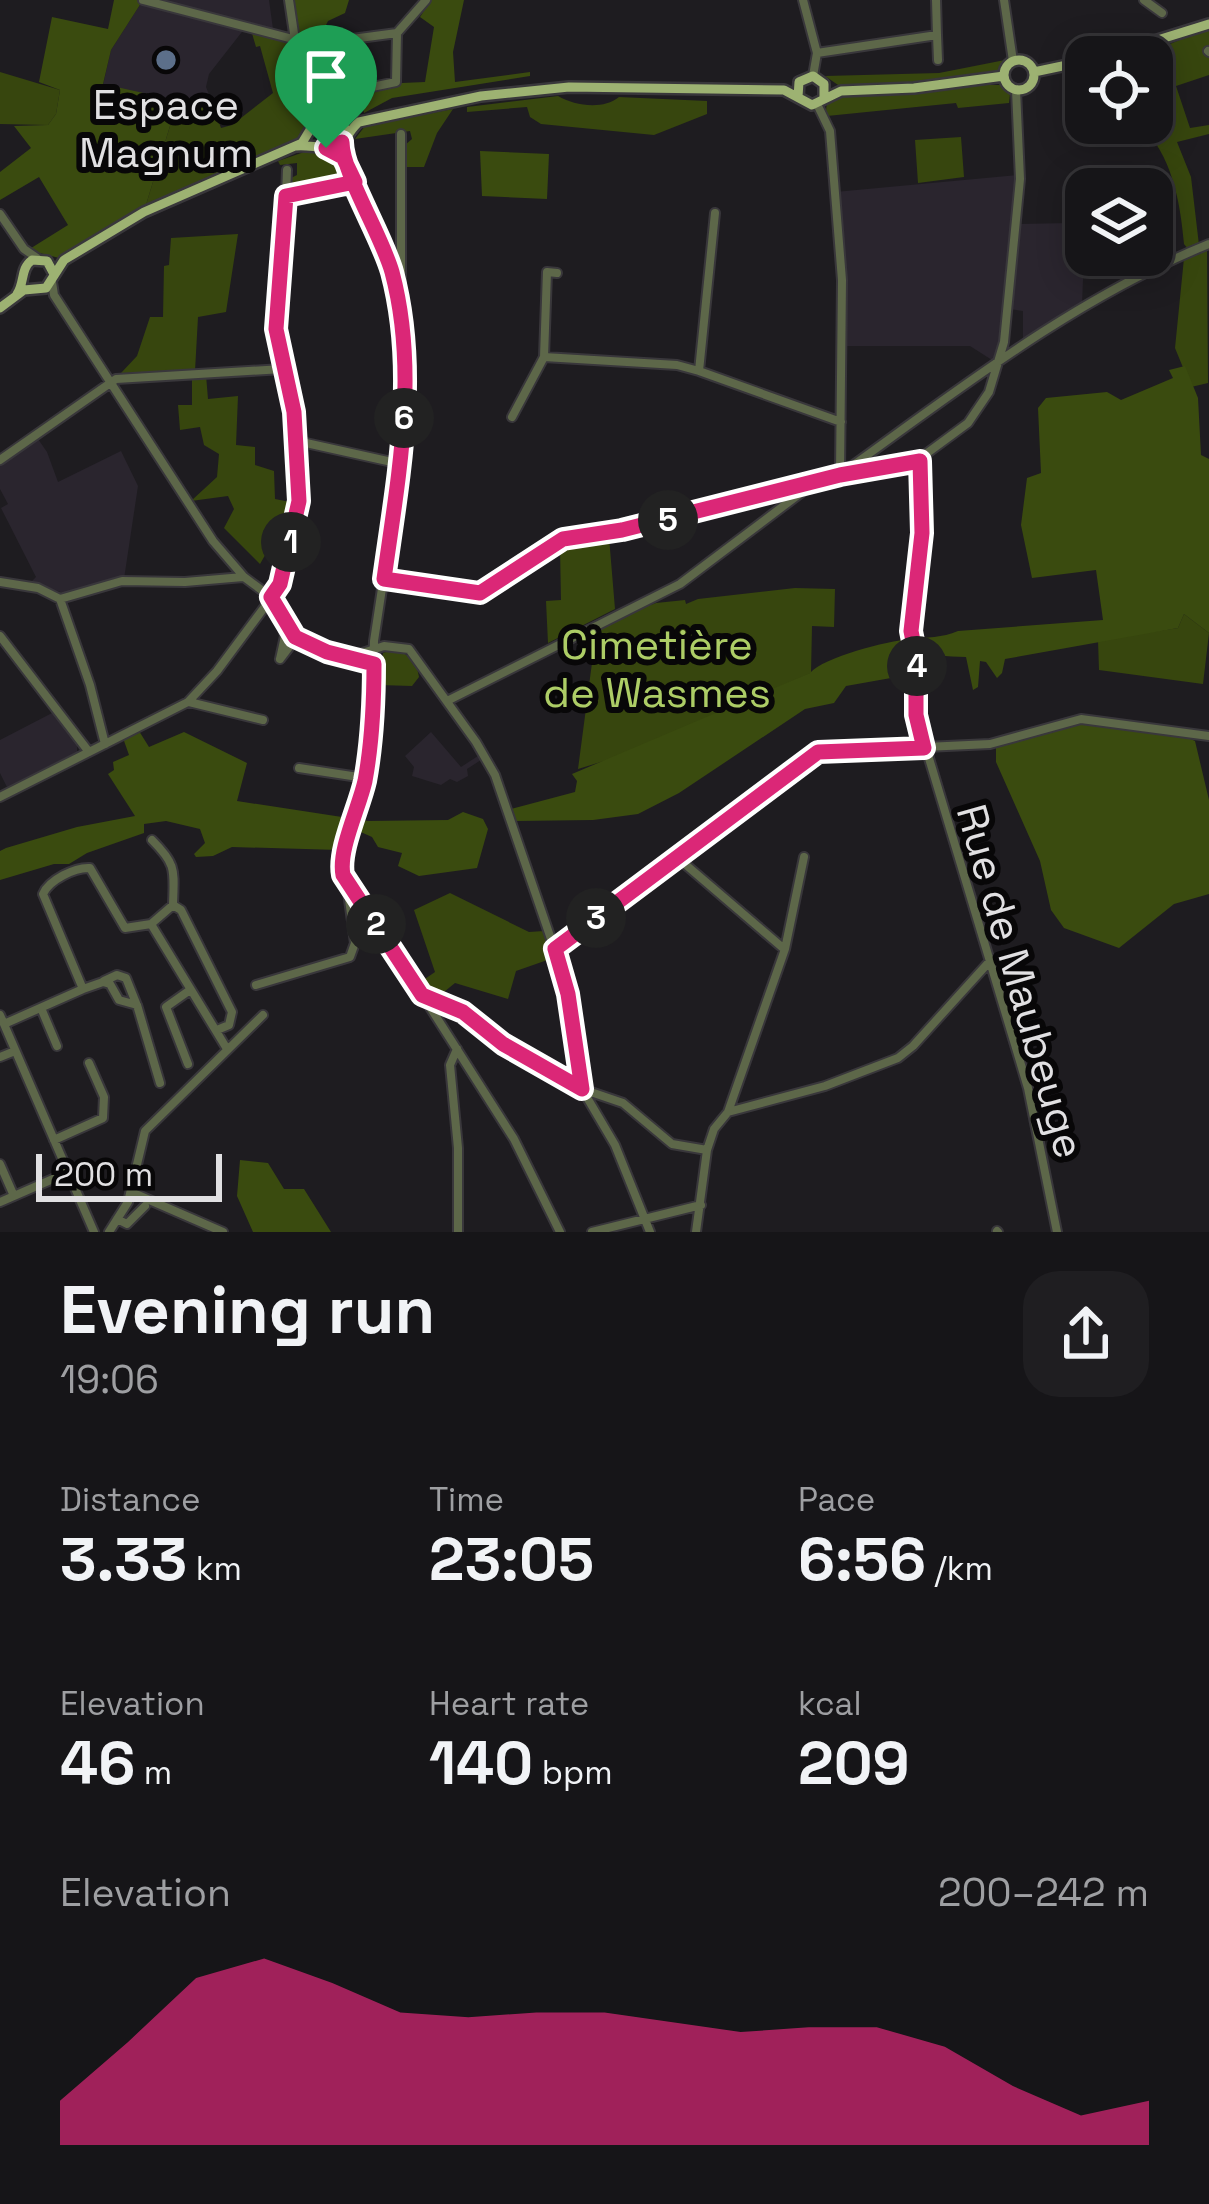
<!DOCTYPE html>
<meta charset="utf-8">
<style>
:root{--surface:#161518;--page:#1f1e21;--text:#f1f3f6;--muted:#9e9fa2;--line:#353437;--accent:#db2777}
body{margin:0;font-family:"Space Grotesk",sans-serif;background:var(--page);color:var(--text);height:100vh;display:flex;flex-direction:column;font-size:45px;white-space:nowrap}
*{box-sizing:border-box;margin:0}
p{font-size:39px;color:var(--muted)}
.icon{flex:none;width:66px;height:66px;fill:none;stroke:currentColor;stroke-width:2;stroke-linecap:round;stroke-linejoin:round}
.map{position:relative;height:1232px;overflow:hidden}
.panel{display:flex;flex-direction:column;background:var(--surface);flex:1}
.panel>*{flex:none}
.fabs{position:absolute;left:1065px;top:36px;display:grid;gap:24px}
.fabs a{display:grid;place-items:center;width:108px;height:108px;border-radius:24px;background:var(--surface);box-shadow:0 6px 30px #0003,0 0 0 3px var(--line);font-size:60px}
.scale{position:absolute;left:36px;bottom:30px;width:186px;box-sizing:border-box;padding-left:12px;border:6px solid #e1e0e2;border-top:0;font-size:33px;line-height:42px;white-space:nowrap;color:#e1e0e2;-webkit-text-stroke:9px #080708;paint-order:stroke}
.pin{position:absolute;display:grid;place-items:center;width:102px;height:102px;color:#fff;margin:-123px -51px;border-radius:50% 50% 50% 0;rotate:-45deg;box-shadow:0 0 12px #0007}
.pin .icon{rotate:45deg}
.km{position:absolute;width:60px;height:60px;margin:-30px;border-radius:50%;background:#222;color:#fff;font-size:33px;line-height:60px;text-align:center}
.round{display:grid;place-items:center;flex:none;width:126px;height:126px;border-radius:36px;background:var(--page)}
.headline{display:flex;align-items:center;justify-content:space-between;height:204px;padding:0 60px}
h1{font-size:66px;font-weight:700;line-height:90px}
.metrics{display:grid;grid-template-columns:repeat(3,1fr);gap:18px;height:204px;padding:12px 60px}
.metrics div{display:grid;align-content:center}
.metrics b{font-size:60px;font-weight:700}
.metrics small{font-size:33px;font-weight:400}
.metrics p{font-size:33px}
.chart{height:336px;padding:24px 60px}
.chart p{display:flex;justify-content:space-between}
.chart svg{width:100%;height:216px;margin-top:12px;fill:var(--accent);opacity:.7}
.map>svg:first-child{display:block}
.built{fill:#2a252e}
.green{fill:#37460e}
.forest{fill:#3a4b0f}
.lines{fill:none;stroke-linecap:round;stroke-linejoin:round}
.minor-casing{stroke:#39373b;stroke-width:12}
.major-casing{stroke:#39373b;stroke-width:14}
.minor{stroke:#5d6749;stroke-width:8}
.major{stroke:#9db272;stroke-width:9}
.route-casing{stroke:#fff;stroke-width:24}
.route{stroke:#db2777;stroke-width:15}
.service-dot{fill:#5c6f8a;stroke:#080708;stroke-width:4.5}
.labels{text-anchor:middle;stroke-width:12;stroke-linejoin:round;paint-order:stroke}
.poi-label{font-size:42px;fill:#e1e0e2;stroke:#080708}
.park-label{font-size:42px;fill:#adcd66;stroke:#080708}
.street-label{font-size:42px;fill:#e1e0e2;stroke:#080708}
</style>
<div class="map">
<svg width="1209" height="1232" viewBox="0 0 1209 1232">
<rect width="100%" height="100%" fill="#1e1c20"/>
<path class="built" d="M143 0 245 28 209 74 206 87 210 97 182 125 103 85 111 50Z
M163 0H269L273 29 235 21Z
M1019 175 997 358 992 360 970 346H845L835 192Z
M1071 223 1084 254 1082 305 1023 341V311L1010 309 1019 224Z
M38 439 47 452 58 482 121 451 138 486 124 579 66 594 31 582 36 577 1 508 8 504 0 489V465Z
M54 712 77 745V752L7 787 0 773V740Z
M431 732 461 767 481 754 484 758 467 769 468 776 457 782 450 779 441 785 412 776 414 767 405 756Z"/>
<path class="green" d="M1209 28V75L1176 86 1190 128 1209 125V134L1177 142 1191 177 1199 245 1188 249 1184 244C1180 199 1172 157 1140 123H1152V57H1114L1165 46Z
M251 30 275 35 298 50 316 100 304 135 145 208 173 116 182 124 210 97 221 128 232 125 273 93 260 46 256 47Z
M1005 60 998 70 985 75 987 85H1001L1010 94 1009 103 958 108 956 103 827 116C823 103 833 96 841 87L825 76 939 73Z
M0 72 60 90 56 114 48 125 0 124Z
M558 96C575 106 603 110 619 97L707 101V114L654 135 541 124 530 117 527 107 467 112V107Z
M453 109 437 133 424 167H407L405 145 412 139 410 131 355 139 365 126Z
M961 137 964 177 918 183 915 140Z
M310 150 335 158 343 178 340 183 292 192 289 179 297 175V163L280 165 278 161Z
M238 234 226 312 198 317 195 371 121 373 137 356 150 317H163L164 266 169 265 171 238Z
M1207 248 1208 383 1191 387 1175 348 1184 258Z
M192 375H206L208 399 238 396 236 445 255 447V465L274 471 275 499 295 503 288 538 276 536 260 564 224 528 234 509 228 496 191 501 217 477 219 454 204 445 200 427 180 430 178 405H192Z
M609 537 615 609 548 643 546 601 561 600 560 548Z
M795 588 835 589 834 627 812 626 811 673 617 757 578 769 597 625 656 603 685 600 686 604 698 599Z
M1184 614 1209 633 1203 684 1099 670 1098 640 1178 628Z
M392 650 401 651 416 663 419 677 412 686 379 685 383 653Z
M450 893 529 932 544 931 556 957 516 971 508 999 455 983 439 996 419 983 435 972 414 910Z"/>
<path class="forest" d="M114 0H143L111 50 103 84 148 94 173 116 145 208 59 258 28 250 68 225 39 177 0 200V172L31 148 14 126 48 125 56 114 60 90 39 82 52 17 108 29Z
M289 0H349L345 13 328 21 319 39 301 38 298 34Z
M431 0H464L453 52 455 82 530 72V76L392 98 364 113 362 104 369 94 402 83 425 82 434 27 420 17Z
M480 151 549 154 547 199 482 196Z
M1185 366 1198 398 1201 455 1209 459V633L1184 614 1178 628 1005 659 1002 673 997 678 986 662 980 661 978 687 973 690 966 657C935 656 909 651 891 678L846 686 834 703 805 709 679 793 638 814 593 820 515 821 511 809 575 792 577 781 572 774 810 673C824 657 887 641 910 639 927 637 942 638 958 631L1103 620 1096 570 1032 578 1021 525 1027 478 1041 473 1038 408 1046 398 1107 392 1121 400 1173 378 1169 370Z
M1078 724 1184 736 1195 741 1209 800V894L1174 904 1119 948 1064 928 1051 910 1040 861 996 762V748Z
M139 731 149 747 184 732 247 763 237 801 368 821 448 820 463 812 483 819 488 829 477 868 419 876 398 866 402 853 378 847 372 837 354 829 345 848 339 850 232 847 213 856 196 857 194 854 205 843 200 829 166 821 144 824V833L87 853 69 864H54L0 880V851L6 848 77 827 135 816 108 774 114 770 113 762 129 755 123 738Z
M240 1160 268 1163 284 1189H304L331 1232H253L237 1196Z"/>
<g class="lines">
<g class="minor-casing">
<path id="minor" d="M143 0 312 44C343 63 333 74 353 91L396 82 397 33
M289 0 295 40 316 100 313 120
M803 0 817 53 813 76
M1004 0 1013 61
M1144 0 1162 13
M937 35 938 60
M352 39 397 33 426 0
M313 44 336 39
M1208 51 1209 52
M817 53 937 35 936 0
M817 104 830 131 842 280 840 473
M401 134V301
M342 142 343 157 371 214 392 272 405 372 401 464 374 641 370 753 356 819 341 858 342 870 351 890 386 938 514 1139 560 1232
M286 197 287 170
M715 213 699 371 841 422
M0 214 24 249 37 258
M557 273 547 272 544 357 677 365 699 371
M52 282 54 295 213 541 244 577 271 597 295 637 312 646
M512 417 544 357
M297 441 401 464
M0 460 116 379 283 369
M920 461 922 533 911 620 916 656V715L1028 1088 1057 1232
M841 474C958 390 1075 298 1209 244
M384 579 480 593 563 539 622 530 840 475 915 462 968 423 989 392 1004 342 1020 179 1016 90
M0 582 38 588 60 599 122 581 185 582 243 577
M60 599 90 685 105 744
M0 636 89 752
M347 658 384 646 409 649 476 742 495 775 565 980 582 1089 615 1145 650 1232
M280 659 293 642 375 664
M280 659 285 636 281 615
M447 701 680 584 806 489
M189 702 263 720
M299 768 365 778
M0 797 188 702 217 671 278 589 300 493 294 412 276 329 286 197 355 182
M152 840C177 865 174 870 173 905L151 924 125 928 90 868C75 867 49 880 43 894L83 989 103 982 110 984 119 1000 137 1005 160 1083
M679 859 783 948
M173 905 181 910 232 1012 229 1025 217 1030
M151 924 227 1049
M555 949 818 752 990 744 1081 719 1209 736
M104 981 117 975 126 978 136 1003
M256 985 350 957 355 943 347 885
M424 994 463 1012 504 1044 582 1089 623 1103 672 1144 707 1150
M41 1008 57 1046
M0 1015 94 1232
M4 1024 83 989
M457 1049 450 1065 458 1148V1232
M0 1057 15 1051
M188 1064 166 1007 190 990
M728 1112 785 949 804 857
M54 1140 103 1118 104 1097 89 1063
M0 1164 14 1196
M131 1192 223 1232
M0 1202 69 1172
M117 1219 127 1224 145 1206
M997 1231 998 1232
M109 1232 128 1202 145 1131 263 1015
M592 1232 701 1205
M696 1232 707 1150 714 1129 728 1112 825 1086 898 1058 913 1046 990 961"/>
</g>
<g class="major-casing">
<path id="major" d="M1103 57 1209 24
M1004 75a15 15 0 1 1 30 0a15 15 0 1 1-30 0Z
M1034 72 1086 61
M798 97 799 82 813 76 824 84V98
M296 146C309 144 327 151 338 145 347 140 350 129 359 122L481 96 569 87 784 90 812 105 841 91 914 88 1004 76
M17 294C25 282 20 269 32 260L47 261 54 274
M0 308 24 290 46 288 64 260 144 212 302 143 319 115H338L347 132"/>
</g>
<use href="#minor" class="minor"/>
<use href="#major" class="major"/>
</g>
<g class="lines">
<g class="route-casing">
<path id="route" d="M326 148 343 157 355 182 286 196 276 329 294 412 299 501 280 584 271 597 295 637 327 652 374 664C374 703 372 743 365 781 359 808 338 850 343 875L422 995 463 1012 503 1044 582 1089 568 994 555 949 818 752 924 748 916 715V656L911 631 922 533 920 461 840 475 622 530 563 539 480 593 384 579C398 478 419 373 392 272 382 236 342 172 342 142L326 148"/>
</g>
<use href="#route" class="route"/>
</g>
<circle class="service-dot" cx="166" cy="60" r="12"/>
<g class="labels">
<g class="poi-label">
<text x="166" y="119">Espace<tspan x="166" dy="48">Magnum</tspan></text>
</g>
<g class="park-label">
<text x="657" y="659">Cimetière<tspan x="657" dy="48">de Wasmes</tspan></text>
</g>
<g class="street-label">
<text transform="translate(1021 981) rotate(74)" y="15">Rue de Maubeuge</text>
</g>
</g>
</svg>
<div class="fabs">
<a><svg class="icon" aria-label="locate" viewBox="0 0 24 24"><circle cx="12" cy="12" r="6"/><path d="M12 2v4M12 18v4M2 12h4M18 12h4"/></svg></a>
<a><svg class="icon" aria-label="layers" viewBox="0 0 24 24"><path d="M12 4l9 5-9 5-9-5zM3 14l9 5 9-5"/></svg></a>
</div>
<div class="scale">200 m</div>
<div class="pin" style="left:326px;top:148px;background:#1e9e55"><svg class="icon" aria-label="arrive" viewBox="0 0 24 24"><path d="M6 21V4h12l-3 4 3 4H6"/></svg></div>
<b class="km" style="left:291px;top:542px">1</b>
<b class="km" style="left:376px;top:924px">2</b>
<b class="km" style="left:596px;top:918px">3</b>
<b class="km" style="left:917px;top:666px">4</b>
<b class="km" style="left:668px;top:520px">5</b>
<b class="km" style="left:404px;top:418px">6</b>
</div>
<section class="panel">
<div class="headline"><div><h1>Evening run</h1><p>19:06</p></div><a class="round"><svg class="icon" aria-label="share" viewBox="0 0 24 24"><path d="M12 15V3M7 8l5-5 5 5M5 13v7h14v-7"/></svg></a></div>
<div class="metrics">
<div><p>Distance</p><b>3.33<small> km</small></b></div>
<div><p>Time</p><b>23:05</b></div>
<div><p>Pace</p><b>6:56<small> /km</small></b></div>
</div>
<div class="metrics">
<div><p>Elevation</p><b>46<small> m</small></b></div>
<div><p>Heart rate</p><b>140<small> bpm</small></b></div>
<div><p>kcal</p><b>209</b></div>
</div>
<div class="chart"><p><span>Elevation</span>200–242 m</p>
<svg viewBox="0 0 160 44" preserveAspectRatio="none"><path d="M0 44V35L10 23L20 10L30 6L40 11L50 17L60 18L70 17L80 17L90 19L100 21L110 20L120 20L130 24L140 32L150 38L160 35V44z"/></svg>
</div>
</section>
